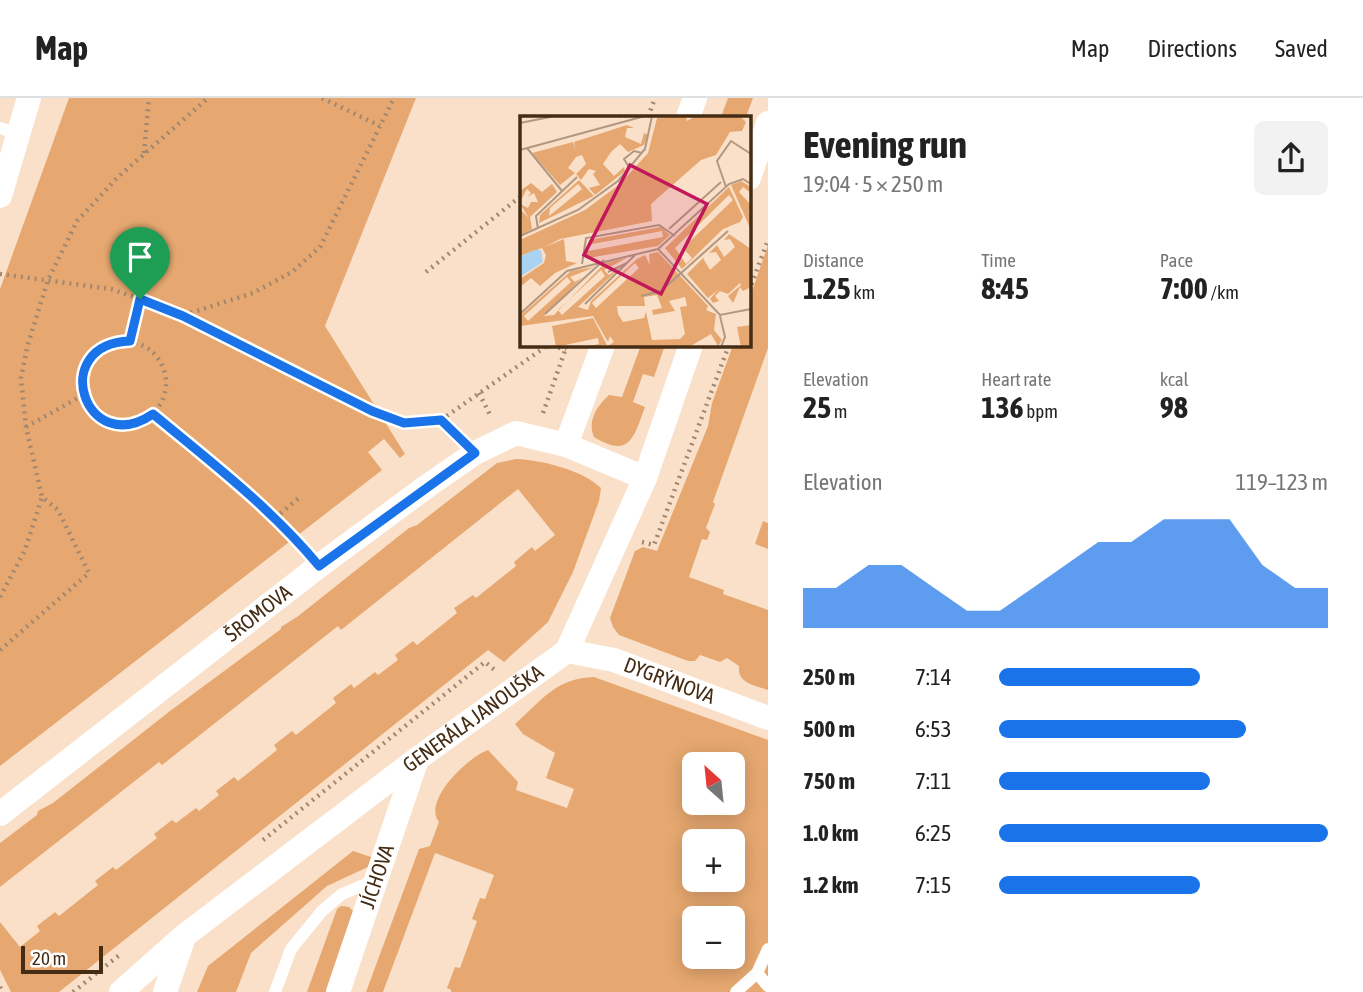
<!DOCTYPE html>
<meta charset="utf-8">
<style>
:root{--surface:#fff;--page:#f2f2f2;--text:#222;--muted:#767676;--line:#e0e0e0;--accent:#1a73e8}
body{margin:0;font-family:"Asap Condensed",sans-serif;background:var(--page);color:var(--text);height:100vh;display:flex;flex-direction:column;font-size:26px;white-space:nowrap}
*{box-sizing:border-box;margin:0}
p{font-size:23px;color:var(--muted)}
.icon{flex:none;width:38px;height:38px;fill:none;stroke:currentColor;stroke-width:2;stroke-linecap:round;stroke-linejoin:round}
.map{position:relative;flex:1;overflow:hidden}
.side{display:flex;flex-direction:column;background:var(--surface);width:595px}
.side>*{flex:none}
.needle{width:46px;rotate:333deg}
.tools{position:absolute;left:682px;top:654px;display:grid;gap:14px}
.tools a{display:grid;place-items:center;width:63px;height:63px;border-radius:10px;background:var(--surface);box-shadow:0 4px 18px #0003;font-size:35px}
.scale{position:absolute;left:21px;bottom:18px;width:82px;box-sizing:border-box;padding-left:7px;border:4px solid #452c14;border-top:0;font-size:19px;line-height:24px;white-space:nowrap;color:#452c14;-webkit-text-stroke:5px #fff;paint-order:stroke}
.pin{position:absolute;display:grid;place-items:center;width:60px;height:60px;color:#fff;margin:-72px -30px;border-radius:50% 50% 50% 0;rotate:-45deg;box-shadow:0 0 7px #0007}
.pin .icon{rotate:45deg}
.round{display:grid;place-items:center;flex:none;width:74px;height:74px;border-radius:10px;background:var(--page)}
.overview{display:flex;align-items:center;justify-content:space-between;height:119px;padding:0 35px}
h1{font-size:38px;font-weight:700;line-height:52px}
.stats{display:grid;grid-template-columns:repeat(3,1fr);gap:10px;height:119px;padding:7px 35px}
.stats div{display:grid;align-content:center}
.stats b{font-size:30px;font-weight:700}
.stats small{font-size:19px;font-weight:400}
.stats p{font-size:19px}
.chart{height:196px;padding:14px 35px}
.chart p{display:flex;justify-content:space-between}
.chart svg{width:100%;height:126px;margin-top:7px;fill:var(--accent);opacity:.7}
ul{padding:0 35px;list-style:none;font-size:23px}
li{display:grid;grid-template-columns:112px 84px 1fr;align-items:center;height:52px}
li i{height:18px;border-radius:9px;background:var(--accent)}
header{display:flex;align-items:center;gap:42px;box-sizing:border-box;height:98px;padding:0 35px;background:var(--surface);border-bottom:2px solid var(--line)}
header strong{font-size:33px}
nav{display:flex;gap:38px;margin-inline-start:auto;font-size:24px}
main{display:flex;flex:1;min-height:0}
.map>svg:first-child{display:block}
.green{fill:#e6a870;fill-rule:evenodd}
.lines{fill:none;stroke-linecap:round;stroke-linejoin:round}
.path{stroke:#a18770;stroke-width:4.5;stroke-dasharray:2 5;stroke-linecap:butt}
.service{stroke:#fff;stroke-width:12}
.minor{stroke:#fff;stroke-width:24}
.route-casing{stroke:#fff;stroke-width:14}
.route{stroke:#1a73e8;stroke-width:9}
.labels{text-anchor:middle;stroke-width:5;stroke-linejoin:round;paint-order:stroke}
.street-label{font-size:21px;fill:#452c14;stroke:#fff}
.inset-road{fill:none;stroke:#b29881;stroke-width:2}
.view{fill:#c2185b;fill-opacity:0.15;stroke:#c2185b;stroke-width:3.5}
.inset-edge{fill:none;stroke:#452c14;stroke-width:3.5}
</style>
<header>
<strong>Map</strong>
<nav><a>Map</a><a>Directions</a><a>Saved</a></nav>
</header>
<main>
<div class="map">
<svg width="768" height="894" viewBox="0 0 768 894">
<rect width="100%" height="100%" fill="#fae0c9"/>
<path class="green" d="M69 0H416L325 228 405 356 400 360 384 341 368 354 382 372 0 668V191Z
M728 0H753L746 19H721Z
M768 147V250L713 404 715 406 706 430 710 434 707 442 702 441 689 479 724 492 723 496 768 512V592C754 587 737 585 739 568L727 560 720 564 700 557 695 563H688L619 537 613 529 610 520 635 453 643 449 657 453 708 328 712 305 733 247H749V202Z
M641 247H665L654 279 643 276 633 304 645 309C634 339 630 361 594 339 587 323 597 308 609 297L622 299Z
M516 361C541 362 583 372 601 390L599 403 573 474 548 524 504 564 488 552 59 894H11L0 872V824L20 849 40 833 37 828 55 814 59 818 98 787 95 783 113 769 116 772 157 740 154 736 172 722 176 725 196 710 199 713 219 697 216 693 234 679 238 683 277 652 274 647 292 633 296 637 336 605 333 600 351 586 354 590 375 574 378 577 398 562 395 557 413 543 417 547 457 515 454 510 473 497 476 500 516 468 514 464 532 449 535 453 555 437 518 391 341 532 338 528 162 667 159 664 0 789V745L37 717 38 713 53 705 170 613 281 531V529L297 519 409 430 417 427 497 365Z
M763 423 768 425V451L755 446Z
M594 579 768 642V894H451V892L447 890 455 869 460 870 477 823 472 821 480 800 485 801 494 777 435 755 383 894H366L419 751 430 748 439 724C422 703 468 659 488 652L518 684 516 692 567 710 574 691 546 680 555 655 523 636 515 626C542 602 556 580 594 579ZM695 667H733V705H695ZM695 744H733V782H695ZM695 821H733V859H695Z
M353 753 374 760 370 768 327 788 251 855 236 894H197L208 868Z
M341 808 349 809 355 815 328 894H307L337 811Z"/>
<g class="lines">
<path class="path" d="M322 0 380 28
M620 19 623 16 626 19
M648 19 655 0
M144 55 149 0
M426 174 521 98
M0 176 111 191 140 201 183 217 372 313 404 325 441 322 456 337
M749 193 768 142
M184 217 253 195 292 174 320 149 394 0
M82 285a42 42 0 1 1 84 0a42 42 0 1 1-84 0Z
M130 243 140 201
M552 247 566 252
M479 295 491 319
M543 315 567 247
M153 316 251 398 302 449
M441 322 548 247
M26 329 83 297
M275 420 299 400
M642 444 654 447 729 247
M0 499 25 452 42 399
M0 552 89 475 58 412 42 399 26 329 21 280 28 246 48 182 77 123 118 79 208 0
M263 742 485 564 496 573
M0 889 3 894
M73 894 122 855"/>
<path class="service" d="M0 30 20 37
M757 875 768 888
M275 894 291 851 322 813 342 796 376 782
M736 894 757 875 768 851"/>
<g class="minor">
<path d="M688 19 695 0"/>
<path d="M749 80 768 25"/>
<path d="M0 98 29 0"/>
<path d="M566 347 603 247"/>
<path id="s1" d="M567 553 614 562 768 620"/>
<path id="s2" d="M0 716 319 468 426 389 475 355 516 335 566 347 645 380"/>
<path id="s3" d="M121 894 184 838 417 661 567 553 645 380 691 247"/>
<path d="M165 894 184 839"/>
<path id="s4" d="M338 894 417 661"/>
</g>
</g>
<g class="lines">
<g class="route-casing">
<path id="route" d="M140 201 183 218 372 313 404 325 441 322 475 355 319 468C271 410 211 364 153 316 85 362 47 246 130 243Z"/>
</g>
<use href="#route" class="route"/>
</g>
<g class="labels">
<g class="street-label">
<text dy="7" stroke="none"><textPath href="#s2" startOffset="327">ŠROMOVA</textPath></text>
<text dy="7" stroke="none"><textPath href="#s1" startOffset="107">DYGRÝNOVA</textPath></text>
<text dy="7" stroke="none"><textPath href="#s3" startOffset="446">GENERÁLA JANOUŠKA</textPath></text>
<text dy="7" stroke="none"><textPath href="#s4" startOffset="122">JÍCHOVA</textPath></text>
</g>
</g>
<g transform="translate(520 18)">
<rect width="231" height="231" fill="#fae0c9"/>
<path d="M166 0 167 5 175 0H220L226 6 222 15 210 16 196 39 181 44 131 88 132 105 40 123 25 131 44 123 46 145 57 147 35 157 20 170 11 162 0 171V163L24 147 26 139 22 132 0 140V124L65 94 100 68 128 37 137 2ZM107 9 114 12H107L105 21 121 28 124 17 128 19 124 29 108 36 100 28 91 36 83 48 94 60 104 51 105 55 75 79 69 72 80 69 73 58 76 55 69 53 61 64 56 58 70 44 66 48 62 39 56 41 48 52 55 57 40 69 12 37 53 26 55 33 54 26ZM59 64 74 80 19 107 20 99ZM58 68 62 73 29 100 30 92ZM221 65 231 71V77L223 71 219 76 231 89V114L211 69ZM11 67 22 76 32 68 37 76 10 101 12 113 0 119V93L9 102 0 88 8 92 11 86H18L14 77 7 81 11 77 7 73 0 86V75ZM209 71 223 101 220 106 203 113 162 153 145 132ZM209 79 213 84 163 132 172 142 166 148 155 132ZM141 111 150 119 138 130 68 142 65 139 69 124ZM142 115 143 121 68 135 67 129ZM209 118 231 133V171L223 175 220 171 213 187 208 180 221 169 220 167 208 178 200 175 195 180 199 185 193 187 190 183 198 174 188 182 167 158 183 142 190 154 201 144 196 136 189 137 197 129 204 141 215 131 210 123 204 124ZM138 136 188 190 186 194 196 198 194 214 202 224 198 230 191 218 169 231H86L94 226 90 220 88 226 73 200 0 210V200L51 155 75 151 50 161 55 166 63 161 24 200 34 199 85 147 107 142 84 154 89 159 103 149 58 191 68 194 71 185 117 143 125 139 130 149 129 138ZM115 147 119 152 76 192 72 187ZM81 154 85 160 42 199 38 194ZM47 161 51 166 8 205 4 200ZM137 179 142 192 132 194 133 199 155 195 149 185 165 181 167 190 160 191 165 218 160 223 132 224 126 196 124 202 103 206 98 198 97 190H125L124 181ZM73 202 87 229 65 231 79 228 78 222 36 231 32 210ZM231 209V231H221L217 211Z" fill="#e6a870" fill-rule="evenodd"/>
<path d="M14 134H21L23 146 0 161V141Z" fill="#aad3f3"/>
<path class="inset-road" d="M0 7 35 0M7 32 42 75M0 34 125 0M110 53 104 43 114 35 122 37M206 71 197 45 211 25 231 38M18 113 16 100 57 61M149 113 201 66M0 120 58 94 98 65 125 33 132 0M138 133 200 199 231 193M62 148 66 122 139 109 155 120M88 156 107 147M121 180 141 175 208 115M65 188 116 138M0 198 47 155 138 133 209 68 223 63 231 68M25 198 84 144M200 200 205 221 201 231"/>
<path class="view" d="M110 49 187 88 141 178 64 139Z"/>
<rect width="231" height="231" class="inset-edge"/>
</g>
</svg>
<div class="tools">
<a><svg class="needle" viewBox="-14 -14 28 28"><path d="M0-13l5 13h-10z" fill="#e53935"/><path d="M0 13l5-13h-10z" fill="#767676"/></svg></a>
<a>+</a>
<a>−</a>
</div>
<div class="scale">20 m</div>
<div class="pin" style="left:140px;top:201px;background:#1e9e55"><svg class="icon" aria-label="arrive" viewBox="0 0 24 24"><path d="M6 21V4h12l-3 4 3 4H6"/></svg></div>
</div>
<section class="side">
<div class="overview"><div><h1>Evening run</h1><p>19:04 · 5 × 250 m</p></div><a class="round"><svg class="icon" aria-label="share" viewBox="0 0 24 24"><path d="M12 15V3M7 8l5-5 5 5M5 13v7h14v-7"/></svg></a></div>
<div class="stats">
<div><p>Distance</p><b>1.25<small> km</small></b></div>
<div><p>Time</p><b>8:45</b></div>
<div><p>Pace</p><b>7:00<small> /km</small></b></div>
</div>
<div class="stats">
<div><p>Elevation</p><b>25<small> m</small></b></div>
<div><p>Heart rate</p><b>136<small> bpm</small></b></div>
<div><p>kcal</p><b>98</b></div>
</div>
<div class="chart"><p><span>Elevation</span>119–123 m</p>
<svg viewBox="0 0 160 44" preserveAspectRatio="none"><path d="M0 44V30L10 30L20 22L30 22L40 30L50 38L60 38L70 30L80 22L90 14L100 14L110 6L120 6L130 6L140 22L150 30L160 30V44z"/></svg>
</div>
<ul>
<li><b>250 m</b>7:14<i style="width:61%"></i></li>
<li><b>500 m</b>6:53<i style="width:75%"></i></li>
<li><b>750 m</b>7:11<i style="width:64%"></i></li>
<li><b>1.0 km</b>6:25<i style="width:100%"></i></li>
<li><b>1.2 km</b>7:15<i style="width:61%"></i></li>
</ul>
</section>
</main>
